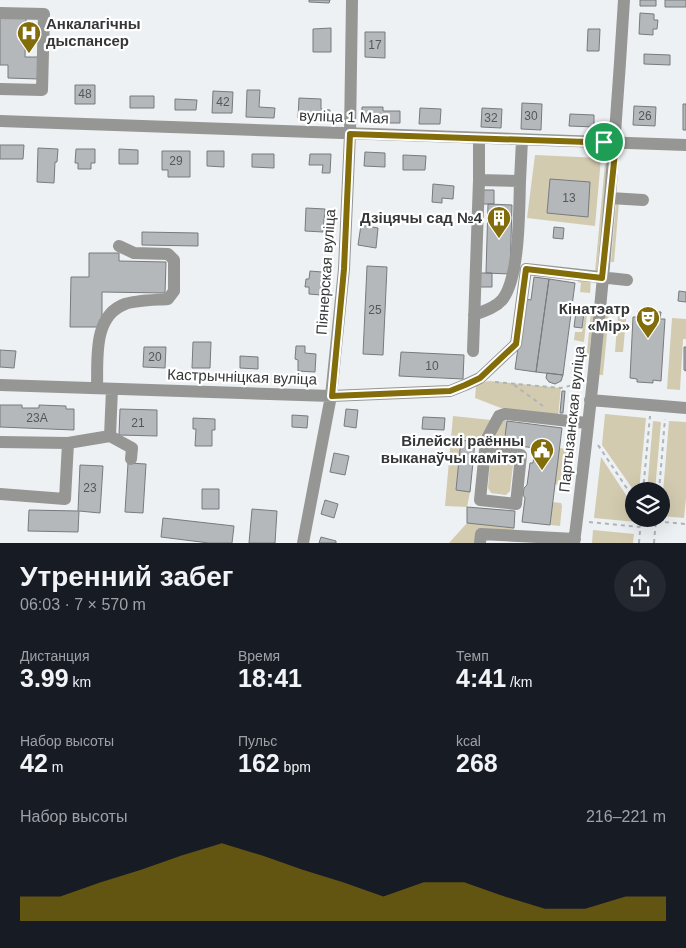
<!DOCTYPE html>
<html lang="ru">
<meta charset="utf-8">
<style>
:root{--surface:#171b24;--page:#242831;--text:#f1f3f6;--muted:#9ea1a6;--accent:#826d0a}
body{margin:0;font-family:Helvetica,sans-serif;background:var(--page);color:var(--text);height:100vh;display:flex;flex-direction:column;font-size:19px;white-space:nowrap}
*{box-sizing:border-box;margin:0}
p{font-size:16px;color:var(--muted)}
.icon{flex:none;width:28px;height:28px;fill:none;stroke:currentColor;stroke-width:2;stroke-linecap:round;stroke-linejoin:round}
.map{position:relative;height:543px;overflow:hidden}
.panel{display:flex;flex-direction:column;background:var(--surface);flex:1}
.panel>*{flex:none}
.tools{position:absolute;left:625px;top:482px;display:grid;gap:10px}
.tools a{display:grid;place-items:center;width:45px;height:45px;border-radius:50%;background:var(--surface);box-shadow:0 5px 20px #0002;font-size:25px}
.pin{position:absolute;display:grid;place-items:center;width:42px;height:42px;color:#fff;margin:-21px;border:2px solid #fff;border-radius:50%;box-shadow:0 1px 5px #0007}
.round{display:grid;place-items:center;flex:none;width:52px;height:52px;border-radius:26px;background:var(--page)}
.overview{display:flex;align-items:center;justify-content:space-between;height:85px;padding:0 20px}
h1{font-size:28px;font-weight:700;line-height:38px}
.figures{display:grid;grid-template-columns:repeat(3,1fr);gap:8px;height:85px;padding:5px 20px}
.figures div{display:grid;align-content:center}
.figures b{font-size:25px;font-weight:700}
.figures small{font-size:14px;font-weight:400}
.figures p{font-size:14px}
.chart{height:140px;padding:10px 20px}
.chart p{display:flex;justify-content:space-between}
.chart svg{width:100%;height:90px;margin-top:5px;fill:var(--accent);opacity:.7}
.map>svg:first-child{display:block}
.green{fill:#d2cbb0}
.building{fill:#b4b8bb;stroke:#777b7e}
.lines{fill:none;stroke-linecap:round;stroke-linejoin:round}
.path{stroke:#b1b4b7;stroke-width:2;stroke-dasharray:4 4;stroke-linecap:butt}
.minor{stroke:#969694;stroke-width:12}
.route-casing{stroke:#fff;stroke-width:10}
.route{stroke:#826d0a;stroke-width:6}
.labels{text-anchor:middle;stroke-width:4.5;stroke-linejoin:round;paint-order:stroke}
.number-label{font-size:12px;fill:#555759}
.poi-label{font-size:15px;font-weight:bold;fill:#353738;stroke:#fff;text-anchor:end}
.street-label{font-size:15px;fill:#353738;stroke:#fff}
</style>
<div class="map">
<svg width="686" height="543" viewBox="0 0 686 543">
<rect width="100%" height="100%" fill="#edf1f4"/>
<path class="green" d="M535 155 601 158 595 226 527 218Z
M605 164H607L598 272H595Z
M616 202H619L614 262H611Z
M579 278 591 279 590 293 580 292 581 283 578 282Z
M577 304 588 305 584 342 574 340 575 332H582L585 312 577 311Z
M627 309 623 352H615L618 314Z
M594 310 589 356 587 352 591 312Z
M604 313H609L603 375H598Z
M672 318 686 319V339H683L680 390 667 389Z
M490 381 561 388 558 417 506 410 475 398 476 386 482 382Z
M605 414 646 418 639 491H634L602 445Z
M453 416 491 420 481 436 480 443 461 441 456 490 470 492 467 507 445 506Z
M501 421H507L504 444 509 445V450L492 448 493 437Z
M653 421 661 422 655 491H647Z
M669 421 686 422V498L684 518 661 516Z
M559 448 568 449 564 482 561 485 554 484Z
M601 457 634 507V519H636V522L594 518Z
M495 458 511 460 513 465 510 491 506 495 491 493 488 488 490 462Z
M552 502 561 503 562 506 560 526 550 525Z
M467 523 514 528 513 532 477 529 476 543H449Z
M593 530 634 534 633 543H592Z"/>
<path class="building" d="M309 0H330L329 3 309 2Z
M640 0H656V6H640Z
M665 0H686V7H665Z
M640 13 654 14V20H658L657 29H653V35L639 34Z
M0 17 26 18 25 57H39V79L8 78V65H0Z
M331 28V52H313V29Z
M588 29H600L599 51H587Z
M365 32H385V58L365 57Z
M644 54 670 55V65L644 64Z
M75 85H95V104H75Z
M247 90H260L259 107 275 108 274 118 246 117Z
M213 91 233 92 232 113H212Z
M130 96H154V108H130Z
M299 98 321 99V109L330 110V119L298 118Z
M175 99 197 100 196 110H175Z
M522 103 542 104 541 130 521 129Z
M683 104H686V130H683Z
M634 106 656 107 655 126 633 125Z
M362 107H383V111H400V123H362Z
M420 108 441 109 440 124H419Z
M482 108 502 109 501 128 481 127Z
M570 114 594 115V127L569 126Z
M0 145H24L23 159H0Z
M38 148 58 149 57 162H55L54 183 37 182Z
M76 149H95V163H91V169H78V163H75Z
M119 149 138 150V164H119Z
M162 151H190V177H168V170H162Z
M207 151H224V167L207 166Z
M365 152 385 153V167L364 166Z
M252 154H274V168L252 167Z
M310 154H331L330 173H322L323 165H309Z
M403 155 426 156 425 170H403Z
M550 179 590 182 588 217 547 213Z
M433 184 454 186 453 199 442 198V203L432 202Z
M480 190H494V204H480Z
M488 204 512 205 510 274 486 273Z
M306 208 325 209 323 232 305 231Z
M361 225 378 228 376 248 358 245Z
M554 227 564 228 563 239 553 238Z
M142 232 198 233V246L142 245Z
M89 253H119V261L166 262 165 293 102 292V327H70L71 277H89Z
M367 266 387 267 383 355 363 354Z
M310 271 322 272 321 295 309 294V287H305L306 279H309Z
M479 273H492V287H478Z
M534 277 549 279 536 372 515 369 525 299 531 300Z
M549 279 575 283 563 375 536 372Z
M679 291 686 292V302L678 301Z
M638 311 661 312 660 319H665L661 381 653 380V383L637 382V379L630 378 633 317H638Z
M576 312 584 313 582 328 574 327Z
M193 342H211L210 368H192Z
M296 346H305V353L316 354 315 372 298 371V360L295 359Z
M144 347H166L165 368 143 367Z
M684 347H686V371L684 370Z
M0 350 16 351 14 368 0 367Z
M401 352 464 355 463 379 399 376Z
M240 356 258 357V369L240 368Z
M547 373 563 375 561 381 555 384 549 382 546 378Z
M562 391H565L563 413H560Z
M0 405H22V408H39V405L66 406V409H74V430L0 427Z
M120 409 157 410V436L119 435Z
M346 409 358 410 356 428 344 426Z
M292 415 308 416 307 428 292 427Z
M423 417 445 418 444 430 422 429Z
M193 418 215 419V430H212V446H195L196 429H193Z
M507 421 562 428 550 525 522 522 525 498 523 495 524 488 527 485 530 463H533L535 448 504 444Z
M461 440 475 442 470 492 456 490Z
M334 453 349 456 345 475 330 472Z
M128 463 146 464 143 513 125 512Z
M80 465 103 466 100 513 79 511 78 532 28 531 29 510 78 511Z
M202 489H219V509H202Z
M325 500 338 504 334 518 321 514Z
M467 507 515 511 514 528 467 523Z
M252 509 277 511 275 543H249Z
M163 518 234 526 232 543H209L161 537Z
M321 537 336 541V543H319Z"/>
<g class="lines">
<path class="path" d="M495 382 561 388 581 383
M514 385 543 406
M598 445 634 499
M643 491 650 416
M659 491 665 419
M641 520 686 524
M589 522 640 527
M639 543 641 519
M654 543 656 519"/>
<path class="minor" d="M0 13 44 14 42 90 0 89
M0 121 686 145
M479 139V180L520 181 522 140
M610 198 643 200
M474 315C484 311 495 308 502 300 520 278 519 210 520 181
M473 351 479 180
M0 385 331 396 450 391 465 385 480 378 516 344 526 269 627 280
M97 388C98 361 92 316 125 304 136 300 156 300 168 299L174 291V260L168 254 134 253 119 246
M590 400 686 408
M110 436 132 448 131 459
M0 442 68 443
M485 451 521 455 516 504 480 500 486 440 499 416 505 414 587 423
M0 494 65 499 68 443 110 436 112 389
M303 543 331 396 344 269 350 134 352 0
M480 543 481 534 575 539
M574 543C597 363 613 181 624 0"/>
</g>
<g class="lines">
<g class="route-casing">
<path id="route" d="M350 134 616 143 602 278 526 269 516 344 480 378 465 385 450 391 332 396 344 269Z"/>
</g>
<use href="#route" class="route"/>
</g>
<defs>
<g id="hospital-pin" transform="scale(1.25)"><path d="M0 17L-7.5 6A9.5 9.5 0 1 1 7.5 6Z" fill="#826d0a" stroke="#fff"/><path d="M-5-5h3v3.5h4V-5h3V5h-3V1.5h-4V5h-3Z" fill="#fff"/></g>
<g id="building-pin" transform="scale(1.25)"><path d="M0 17L-7.5 6A9.5 9.5 0 1 1 7.5 6Z" fill="#826d0a" stroke="#fff"/><path d="M-4-6H4V6H1V3H-1V6H-4ZM-2.5-4.3h1.7v1.8h-1.7ZM.8-4.3h1.7v1.8H.8ZM-2.5-1h1.7V.8h-1.7ZM.8-1h1.7V.8H.8Z" fill="#fff"/></g>
<g id="theatre-pin" transform="scale(1.25)"><path d="M0 17L-7.5 6A9.5 9.5 0 1 1 7.5 6Z" fill="#826d0a" stroke="#fff"/><path d="M-5-5.5Q0-4 5-5.5V0Q5 5 0 6Q-5 5-5 0ZM-3.3-2.5H-1v1.5H-3.3ZM1-2.5H3.3v1.5H1ZM-2.8 1Q0 5.5 2.8 1Z" fill="#fff"/></g>
<g id="civic-pin" transform="scale(1.25)"><path d="M0 17L-7.5 6A9.5 9.5 0 1 1 7.5 6Z" fill="#826d0a" stroke="#fff"/><path d="M-.6-6.5H3V-4.5H.6V-3L4-1V1h2V6H-6V1h2V-1L-.6-3ZM-1.2 2.5V6h2.4V2.5Z" fill="#fff"/></g>
</defs>
<g fill-rule="evenodd">
<use href="#hospital-pin" x="29" y="33"/>
<use href="#building-pin" x="499" y="218"/>
<use href="#theatre-pin" x="648" y="318"/>
<use href="#civic-pin" x="542" y="450"/>
</g>
<g class="labels">
<g class="number-label">
<text x="375" y="49">17</text>
<text x="85" y="98">48</text>
<text x="223" y="106">42</text>
<text x="531" y="120">30</text>
<text x="645" y="120">26</text>
<text x="491" y="122">32</text>
<text x="176" y="165">29</text>
<text x="569" y="202">13</text>
<text x="375" y="314">25</text>
<text x="155" y="361">20</text>
<text x="432" y="370">10</text>
<text x="37" y="422">23А</text>
<text x="138" y="427">21</text>
<text x="90" y="492">23</text>
</g>
<g class="poi-label">
<text x="46" y="29" text-anchor="start">Анкалагічны<tspan x="46" dy="17">дыспансер</tspan></text>
<text x="482" y="223">Дзіцячы сад №4</text>
<text x="630" y="314">Кінатэатр<tspan x="630" dy="17">«Мір»</tspan></text>
<text x="524" y="446">Вілейскі раённы<tspan x="524" dy="17">выканаўчы камітэт</tspan></text>
</g>
<g class="street-label">
<text transform="translate(344 117) rotate(2)" y="5">вуліца 1 Мая</text>
<text transform="translate(326 272) rotate(-86)" y="5">Піянерская вуліца</text>
<text transform="translate(242 377) rotate(2)" y="5">Кастрычніцкая вуліца</text>
<text transform="translate(572 419) rotate(-84)" y="5">Партызанская вуліца</text>
</g>
</g>
</svg>
<div class="tools">
<a><svg class="icon" aria-label="layers" viewBox="0 0 24 24"><path d="M12 4l9 5-9 5-9-5zM3 14l9 5 9-5"/></svg></a>
</div>
<div class="pin" style="left:604px;top:142px;background:#1e9e55"><svg class="icon" aria-label="arrive" viewBox="0 0 24 24"><path d="M6 21V4h12l-3 4 3 4H6"/></svg></div>
</div>
<section class="panel">
<div class="overview"><div><h1>Утренний забег</h1><p>06:03 · 7 × 570 m</p></div><a class="round"><svg class="icon" aria-label="share" viewBox="0 0 24 24"><path d="M12 15V3M7 8l5-5 5 5M5 13v7h14v-7"/></svg></a></div>
<div class="figures">
<div><p>Дистанция</p><b>3.99<small> km</small></b></div>
<div><p>Время</p><b>18:41</b></div>
<div><p>Темп</p><b>4:41<small> /km</small></b></div>
</div>
<div class="figures">
<div><p>Набор высоты</p><b>42<small> m</small></b></div>
<div><p>Пульс</p><b>162<small> bpm</small></b></div>
<div><p>kcal</p><b>268</b></div>
</div>
<div class="chart"><p><span>Набор высоты</span>216–221 m</p>
<svg viewBox="0 0 160 44" preserveAspectRatio="none"><path d="M0 44V32L10 32L20 25L30 19L40 12L50 6L60 12L70 19L80 25L90 32L100 25L110 25L120 32L130 38L140 38L150 32L160 32V44z"/></svg>
</div>
</section>
